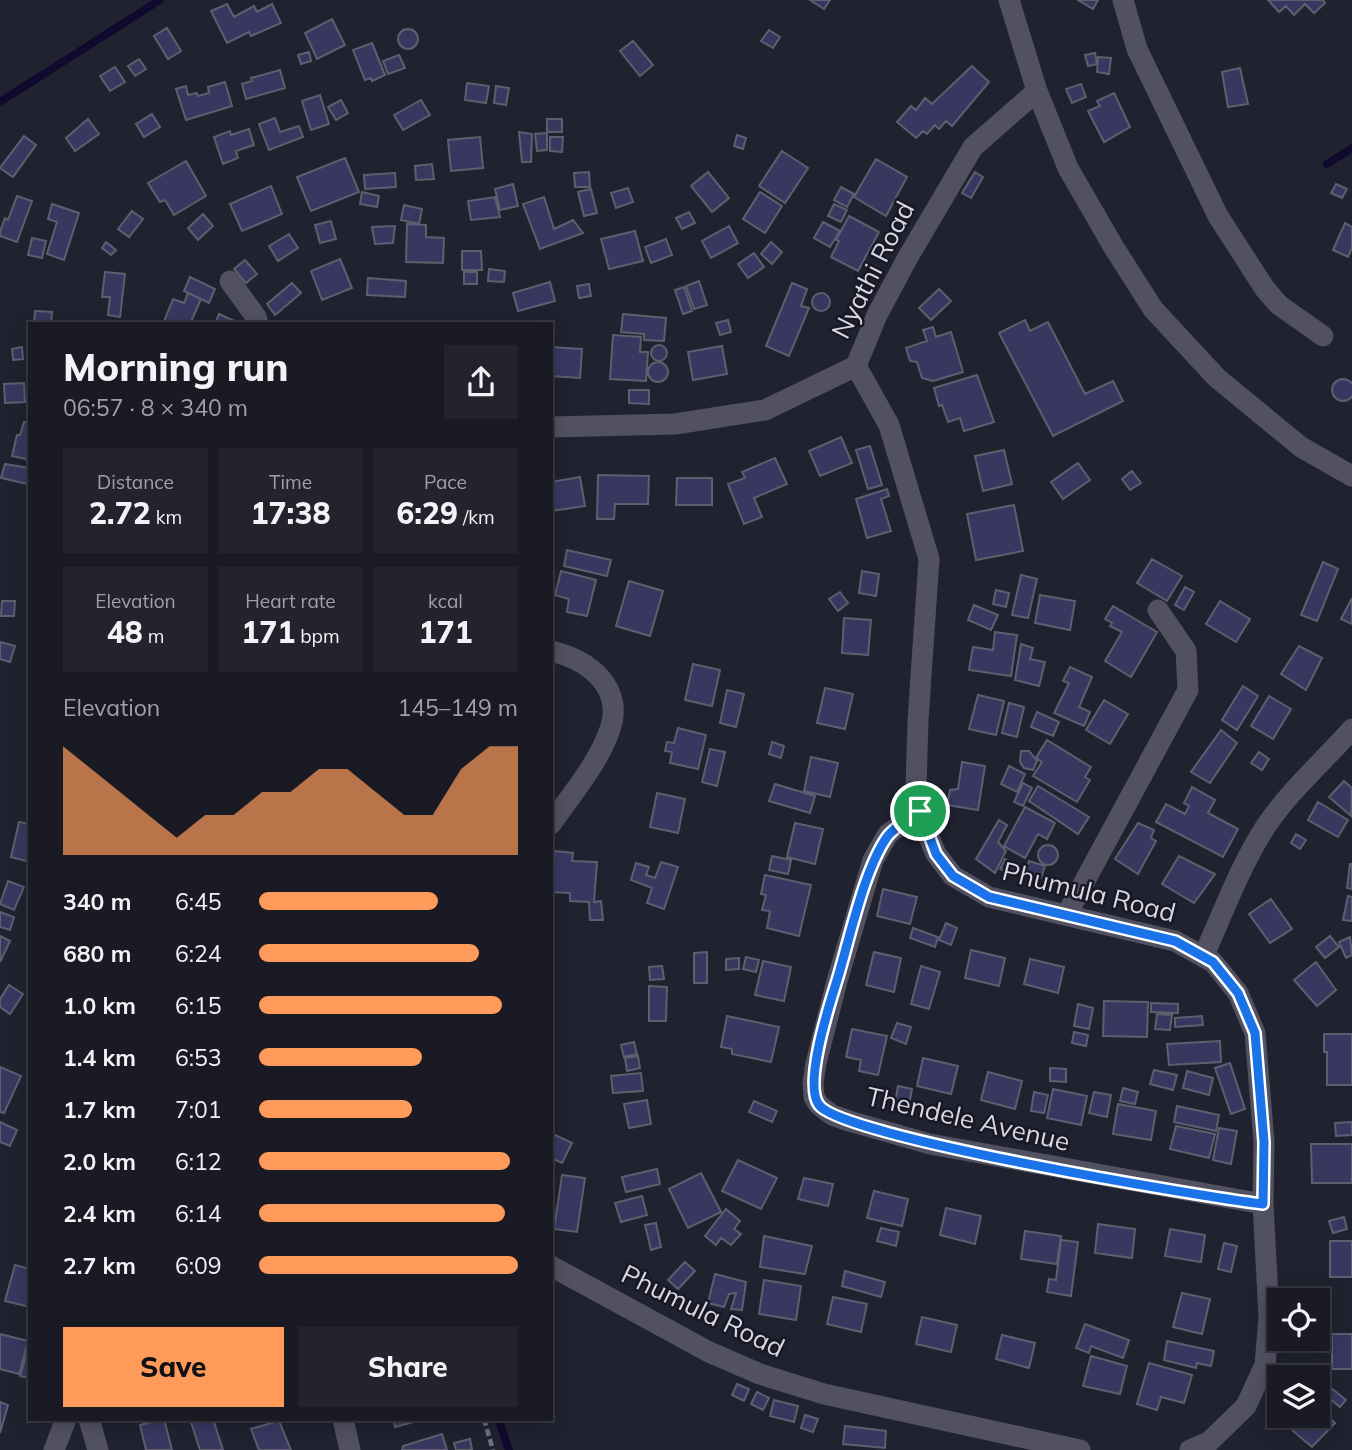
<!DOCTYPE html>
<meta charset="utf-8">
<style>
:root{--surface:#191a24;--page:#22232c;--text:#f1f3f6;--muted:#9fa1a6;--line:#373841;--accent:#ff9b5a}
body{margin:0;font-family:Mulish,sans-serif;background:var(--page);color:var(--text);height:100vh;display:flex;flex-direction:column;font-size:26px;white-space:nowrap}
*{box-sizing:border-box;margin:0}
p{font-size:23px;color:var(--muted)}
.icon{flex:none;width:38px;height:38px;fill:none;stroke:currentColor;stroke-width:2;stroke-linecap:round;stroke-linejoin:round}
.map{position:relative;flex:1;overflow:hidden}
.details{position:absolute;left:28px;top:322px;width:525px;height:1099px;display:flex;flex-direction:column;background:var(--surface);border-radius:0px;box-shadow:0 4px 18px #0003,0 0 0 2px var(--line)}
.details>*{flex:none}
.fabs{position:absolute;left:1267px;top:1288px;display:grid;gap:14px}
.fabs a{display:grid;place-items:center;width:63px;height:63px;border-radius:0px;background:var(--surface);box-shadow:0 4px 18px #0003,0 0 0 2px var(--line);font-size:35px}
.pin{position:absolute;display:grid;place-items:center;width:60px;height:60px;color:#fff;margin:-30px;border:4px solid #fff;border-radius:50%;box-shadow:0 2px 7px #0007}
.round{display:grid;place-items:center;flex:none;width:74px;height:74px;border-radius:0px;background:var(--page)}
.summary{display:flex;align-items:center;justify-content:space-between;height:119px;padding:0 35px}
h1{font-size:38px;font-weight:800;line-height:52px}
.metrics{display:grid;grid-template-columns:repeat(3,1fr);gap:10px;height:119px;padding:7px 35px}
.metrics div{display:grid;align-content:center;border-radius:0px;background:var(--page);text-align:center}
.metrics b{font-size:30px;font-weight:800}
.metrics small{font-size:19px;font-weight:400}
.metrics p{font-size:19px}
.chart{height:196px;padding:14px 35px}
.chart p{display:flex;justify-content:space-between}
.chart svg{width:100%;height:126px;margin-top:7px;fill:var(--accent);opacity:.7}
.action{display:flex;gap:14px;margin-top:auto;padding:14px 35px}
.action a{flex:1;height:80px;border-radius:0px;background:var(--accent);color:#111;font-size:28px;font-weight:800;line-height:80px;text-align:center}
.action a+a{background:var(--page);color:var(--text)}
ul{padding:0 35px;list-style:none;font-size:23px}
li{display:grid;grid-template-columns:112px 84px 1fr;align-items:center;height:52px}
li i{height:18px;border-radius:9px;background:var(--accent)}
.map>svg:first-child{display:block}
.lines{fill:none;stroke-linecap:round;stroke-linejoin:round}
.stream{stroke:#0f0a2e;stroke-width:8}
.building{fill:#383760;stroke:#5e5e6f;stroke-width:2}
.path{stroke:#70717d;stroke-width:4.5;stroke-dasharray:7 3.5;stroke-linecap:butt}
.minor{stroke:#515161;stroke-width:21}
.tertiary{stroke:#515161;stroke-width:21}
.route-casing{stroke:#fff;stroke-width:14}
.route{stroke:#1a73e8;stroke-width:9}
.labels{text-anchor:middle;stroke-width:5;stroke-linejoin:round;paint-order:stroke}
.street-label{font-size:26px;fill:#d8d8e2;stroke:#181826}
</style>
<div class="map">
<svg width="1352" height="1450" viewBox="0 0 1352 1450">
<rect width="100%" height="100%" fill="#212230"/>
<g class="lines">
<path class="stream" d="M0 102 160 0
M1327 164 1352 148
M498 1419 509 1450"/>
</g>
<path class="building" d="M810 0H830L824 9Z
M1078 0H1098L1093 9Z
M1268 0H1323L1325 3 1314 13 1305 4 1294 15 1286 6 1279 12Z
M227 4 234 17 254 6 257 12 272 4 281 23 251 36 249 32 227 43 211 11Z
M332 19 345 45 317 59 305 33Z
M167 28 181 51 168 59 154 36Z
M398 39a10 10 0 1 1 20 0a10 10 0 1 1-20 0Z
M769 30 780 37 773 48 761 41Z
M633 41 653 65 640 76 620 51Z
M372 43 385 75 372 81 371 78 365 80 353 50Z
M309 52 311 61 301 64 298 55Z
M1095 53 1097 64 1088 66 1085 55Z
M399 55 405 68 388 74 383 61Z
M1098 57 1111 58 1109 74 1097 72Z
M139 59 146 69 135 76 128 66Z
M972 66 989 82 952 126 946 121 939 129 935 125 927 134 923 131 916 138 897 122 911 106 916 110 925 98 932 104Z
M115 67 125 82 110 91 100 76Z
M1240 68 1248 104 1228 107 1222 72Z
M280 70 285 88 246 99 242 84 252 81 251 78Z
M225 82 232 106 186 120 176 89 186 86 188 95 197 93 198 96 209 93 208 87Z
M467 83 489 86 486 103 465 100Z
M1081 84 1086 97 1072 103 1066 89Z
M496 86 509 88 506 105 494 103Z
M1114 93 1130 127 1104 142 1088 111 1100 106 1097 101Z
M320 95 329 124 311 130 302 101Z
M341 100 348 113 336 120 328 107Z
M421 100 430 115 403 130 394 115Z
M152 114 160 127 144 137 136 124Z
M275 118 280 132 299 126 303 137 269 150 259 124Z
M88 119 99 134 75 151 66 138Z
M547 119H562V132H547Z
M249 129 254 145 236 151 238 158 223 164 214 137 230 131 231 135Z
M519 132 532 134 531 162H522Z
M547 133V150L537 151 535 134Z
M737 135 746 138 743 149 734 146Z
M24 136 36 145 13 177 0 168Z
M480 137 483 168 451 171 448 140Z
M550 137H563L562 152 550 151Z
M782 151 808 168 785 203 759 186Z
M345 158 359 192 311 211 297 177Z
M876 159 907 177 886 216 854 197Z
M186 161 206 196 174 215 165 200 160 202 148 183Z
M432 164 434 179 416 180 415 166Z
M589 172 590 187H575L574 173Z
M708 172 729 198 712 212 691 186Z
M975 172 983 177 971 198 962 193Z
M395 173 396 187 365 189 364 175Z
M513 184 518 206 500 210 495 189Z
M1336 184 1347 189 1342 198 1331 193Z
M271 186 282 214 242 231 230 204Z
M841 187 854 194 847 207 834 200Z
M628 188 633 202 616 208 611 193Z
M591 189 597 213 584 216 578 192Z
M362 192 379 196 377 207 360 204Z
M760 192 782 206 765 233 743 219Z
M17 196 32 201 17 242 0 236V232L5 218 8 220Z
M495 197 500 217 471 220 468 201Z
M544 197 554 229 573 220 583 233 540 249 523 204Z
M52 204 79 213 64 260 47 254 57 222 48 219Z
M834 204 847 210 841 222 828 216Z
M404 205 422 209 419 224 401 220Z
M132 211 143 219 129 237 118 229Z
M689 212 695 223 682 229 676 218Z
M203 214 213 226 198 240 188 228Z
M849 216 879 232 858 271 831 257 839 241 836 240Z
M331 221 336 239 320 243 315 225Z
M823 222 840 231 830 247 814 238Z
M1345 223 1352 227V248L1348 257 1333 250Z
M407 224 426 225V237L444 238 443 263 406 262Z
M395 226 393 243 375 244 372 227Z
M729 226 738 243 711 258 702 241Z
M635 231 643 261 609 269 601 239Z
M289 234 298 248 278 261 269 246Z
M32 238 46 241 42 258 28 255Z
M666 239 672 255 651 263 645 247Z
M106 242 116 250 111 255 102 248Z
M771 242 782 252 772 264 761 254Z
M462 251H481L482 270H462Z
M754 253 764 267 748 278 738 264Z
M340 259 352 288 322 300 311 271Z
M245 260 257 274 246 283 234 269Z
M489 269 505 271 504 282 488 281Z
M105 272 125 274 120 317 108 315 110 297H102Z
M464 272H477V284H464Z
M190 277 215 289 209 303 184 291Z
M368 278 406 281 405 297 367 295Z
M699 281 707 305 694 309 686 286Z
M550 282 555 301 518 311 513 293Z
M292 283 301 293 275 315 267 304Z
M792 283 807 289 801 306 809 308 789 356 766 346Z
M589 284 591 296 579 298 577 286Z
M684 287 692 311 683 314 675 290Z
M939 289 951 301 931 320 919 308Z
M812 302a9 9 0 1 1 18 0a9 9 0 1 1-18 0Z
M188 293 201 299 190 324H163L173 299 184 303Z
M35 311 52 312 51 324H34Z
M219 314 241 324H215Z
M623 314 666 318 664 341 644 340V334L621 332Z
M728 320 731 332 720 335 716 323Z
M1025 320 1030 331 1048 322 1085 394 1113 381 1123 401 1053 436 999 333Z
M933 327 936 337 951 332 963 372 933 381 922 378 917 362 910 361 906 348 927 341 923 330Z
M613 335 641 337 640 352H648L646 381 610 379Z
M651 353a8 8 0 1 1 16 0a8 8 0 1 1-16 0Z
M722 346 727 374 693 380 688 352Z
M22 347 23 359 13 360 12 349Z
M551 347 582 349 580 378 551 376Z
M648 372a10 10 0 1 1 20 0a10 10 0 1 1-20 0Z
M977 375 994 422 964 431 960 418 948 422 942 405 939 406 934 388Z
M1332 390a11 11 0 1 1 22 0a11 11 0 1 1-22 0Z
M24 383 25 402 5 403 4 384Z
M629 390H649V404L629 403Z
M24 422 30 423V460L12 456 17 435H20Z
M841 437 852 463 820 476 809 451Z
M870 446 882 485 868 489 856 450Z
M1004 450 1012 484 983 491 975 456Z
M775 458 787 484 754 498 762 517 744 524 728 484 745 478 742 472Z
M1078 463 1090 480 1063 499 1051 482Z
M5 464 30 468 28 484 1 478Z
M1132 471 1141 483 1130 490 1122 479Z
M598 475 649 476 648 504H615L614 519H597Z
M580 477 585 506 551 511V482Z
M677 478H712V505H676Z
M887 489 889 496 881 499 891 531 867 538 856 499Z
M1014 505 1023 551 976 560 967 514Z
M567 550 611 560 607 576 564 566Z
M1152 559 1182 576 1167 601 1137 583Z
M1323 562 1338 569 1317 621 1301 615Z
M561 571 596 580 587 616 567 612 569 599 555 595Z
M862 571 879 574 876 596 859 593Z
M1021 575 1037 579 1028 618 1012 615Z
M629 581 663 591 650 636 616 626Z
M1185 587 1194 592 1184 610 1175 605Z
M996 590 1009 593 1006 607 993 604Z
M840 592 848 603 838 611 829 599Z
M1040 595 1075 601 1070 630 1035 623Z
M1352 598V624L1341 619Z
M2 601H15L14 616H1Z
M1220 601 1250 619 1236 642 1206 624Z
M974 605 998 615 991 630 968 620Z
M1113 606 1157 632 1131 677 1105 661 1122 632 1110 626 1112 623 1105 619Z
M844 618 871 620 868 655 842 653Z
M995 632 1017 635 1011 676 969 670 973 647 993 650Z
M0 642 15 646 10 662 0 659Z
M1021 644 1033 648 1030 659 1045 662 1039 686 1015 680Z
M1299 646 1322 658 1306 690 1281 674Z
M693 664 720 670 712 706 685 700Z
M1070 667 1092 677 1079 707 1090 712 1084 726 1054 713 1069 683 1063 681Z
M1243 686 1258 696 1237 730 1222 720Z
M825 688 853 694 845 729 817 723Z
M727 690 744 694 736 727 720 723Z
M978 695 1004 701 996 735 969 729Z
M1269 696 1291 709 1273 739 1251 726Z
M1104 700 1128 714 1110 744 1086 730Z
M1009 703 1024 707 1017 737 1002 733Z
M1037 712 1059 722 1053 736 1031 727Z
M678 728 706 735 698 769 670 763 672 752 665 751 667 742 674 743Z
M1221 730 1237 743 1210 783 1191 772Z
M1047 740 1091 767 1085 777 1090 780 1077 802 1033 776 1042 762 1036 758Z
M772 742 784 746 781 758 769 754Z
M710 749 725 752 717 786 702 782Z
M1021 751H1029L1037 761 1033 770 1024 768 1020 762Z
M1259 752 1269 759 1262 770 1251 763Z
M811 757 838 763 830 797 804 791Z
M962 762 985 766 978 810 947 805 950 790 958 789Z
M1009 766 1025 774 1017 792 1001 784Z
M1344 781 1352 788 1351 816 1329 797Z
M1023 783 1032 788 1023 806 1014 802Z
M775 784 815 796 810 813 769 801Z
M1038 786 1089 817 1078 834 1029 801Z
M1192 787 1215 800 1208 813 1238 829 1223 857 1156 822 1166 804 1185 814 1189 806 1184 803Z
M657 793 685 799 678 833 650 827Z
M1318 802 1348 820 1338 837 1308 820Z
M1025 807 1055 823 1047 839 1038 834 1025 858 1004 846Z
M999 820 1007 825 998 842 1006 851 995 873 976 859Z
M19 822 30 824V862L11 857Z
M795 823 823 829 815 864 787 857Z
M1138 823 1154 830 1151 838 1156 841 1138 874 1115 859Z
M1296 834 1306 840 1300 849 1291 843Z
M1038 855a10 10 0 1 1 20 0a10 10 0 1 1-20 0Z
M555 851 573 853 572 861 597 862 594 902 601 901 603 920H590L589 902 570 901V893L551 892V862L554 859Z
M772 856 791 860 788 874 769 870Z
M1179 856 1215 874 1194 903 1162 884Z
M1005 859 1018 865 1013 875 1000 869Z
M1029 861 1045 866 1041 878 1025 873Z
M661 862 678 867 664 909 647 903 652 888 631 880 636 863 649 867 646 875 655 878Z
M1350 864H1352V889L1347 888Z
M765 875 811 885 799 936 767 928 770 911 762 910 766 895 761 894Z
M8 881 24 887 14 910 0 904Z
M883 889 917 897 910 924 877 916Z
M1348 896 1352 897V921L1343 920Z
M1271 899 1292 929 1270 943 1249 914Z
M0 912 14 917 10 930 0 927Z
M946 923 957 928 951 945 939 940Z
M913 928 938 937 935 947 910 938Z
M0 936 10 941 0 962Z
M1330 936 1339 947 1325 958 1316 947Z
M1350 937 1352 955 1346 958 1339 942Z
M971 950 1005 958 999 986 965 978Z
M707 952V983H694V953Z
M874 952 901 958 894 992 866 985Z
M746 957 759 960 756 972 743 969Z
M739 958V969L726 970V959Z
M1030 959 1064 967 1058 993 1024 984Z
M763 961 791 967 784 1001 755 995Z
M1316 962 1336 990 1317 1006 1294 980Z
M662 966 664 979 650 980 649 967Z
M921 966 940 972 929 1009 911 1004Z
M9 985 23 994 10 1014 0 1007V999Z
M649 986 667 987 666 1021H649Z
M1104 1001 1148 1002 1147 1037 1103 1036Z
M1151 1003 1178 1004V1013L1151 1012Z
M1078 1004 1093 1008 1089 1029 1074 1026Z
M1157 1014 1172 1015 1170 1030 1155 1029Z
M727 1016 779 1027 771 1062 732 1054V1049L721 1047Z
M1202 1016 1203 1025 1175 1027V1018Z
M897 1023 911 1027 906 1044 891 1038Z
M852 1029 887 1036 878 1075 859 1071 861 1060 846 1057Z
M1074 1032 1088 1035 1086 1046 1072 1043Z
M1324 1034H1352V1085H1327V1052H1324Z
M1220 1041 1221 1062 1169 1065 1167 1044Z
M634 1042 637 1054 624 1057 621 1045Z
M638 1056 640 1068 627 1071 625 1058Z
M923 1058 958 1066 951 1094 917 1086Z
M1230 1063 1245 1109 1231 1114 1215 1068Z
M0 1067 21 1076 4 1113 0 1112Z
M1050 1068 1066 1069V1082L1050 1081Z
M1154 1070 1177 1075 1173 1090 1150 1084Z
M1187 1071 1213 1078 1209 1095 1183 1088Z
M988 1072 1022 1081 1015 1109 981 1100Z
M641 1073 643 1091 613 1093 611 1076Z
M898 1086 912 1089 909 1105 895 1103Z
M1123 1088 1138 1092 1135 1104 1120 1101Z
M1053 1089 1087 1096 1081 1125 1047 1118Z
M1034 1092 1048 1095 1044 1113 1031 1111Z
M1094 1092 1111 1095 1107 1117 1089 1113Z
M647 1100 651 1124 629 1128 624 1104Z
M754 1101 777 1111 772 1122 749 1112Z
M1118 1104 1156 1111 1151 1140 1113 1134Z
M1177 1106 1219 1115 1216 1131 1174 1122Z
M0 1122 17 1130 10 1146 0 1142Z
M1352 1122V1135L1336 1136 1335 1123Z
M1176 1126 1215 1134 1209 1158 1170 1149Z
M1219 1128 1237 1131 1231 1164 1213 1160Z
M551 1133 572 1143 562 1163 551 1158Z
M1311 1144H1352V1183H1312Z
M738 1160 777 1178 761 1209 722 1191Z
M657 1169 660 1184 626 1192 622 1177Z
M701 1173 721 1212 688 1228 669 1189Z
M562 1175 585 1178 577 1232 554 1229Z
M804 1178 833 1184 828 1206 798 1199Z
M874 1191 908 1199 902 1226 867 1218Z
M642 1196 647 1215 621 1222 615 1203Z
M946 1208 981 1216 975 1244 940 1235Z
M726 1209 740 1221 734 1229 741 1234 731 1245 721 1238 716 1245 705 1236Z
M1344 1217 1347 1229 1333 1233 1329 1221Z
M656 1223 661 1247 651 1250 645 1225Z
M1098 1224 1135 1229 1132 1258 1095 1253Z
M881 1228 899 1232 896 1246 877 1241Z
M1170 1229 1205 1235 1201 1262 1165 1256Z
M1025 1231 1061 1236 1057 1264 1021 1259Z
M764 1236 812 1246 805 1274 760 1267Z
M1061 1240 1078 1242 1071 1296 1047 1292 1049 1279 1056 1280Z
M1330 1241H1352V1277H1330Z
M1224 1243 1237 1246 1231 1272 1218 1269Z
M685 1262 695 1271 678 1289 668 1280Z
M15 1265 30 1269V1307L5 1301Z
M845 1271 885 1282 881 1297 842 1286Z
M715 1274 746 1282 742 1310 731 1309 736 1293 729 1294 724 1307 708 1303Z
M764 1280 801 1286 796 1320 759 1314Z
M1182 1293 1210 1299 1202 1334 1173 1327Z
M833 1297 867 1304 861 1332 827 1324Z
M922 1317 957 1325 951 1352 916 1344Z
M1085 1324 1129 1340 1123 1358 1091 1346 1089 1353 1076 1348Z
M0 1334 28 1341 19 1374 0 1369Z
M1332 1334H1352V1369H1332Z
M1002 1335 1035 1343 1029 1368 996 1359Z
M1167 1341 1214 1351 1211 1366 1197 1363 1196 1368 1164 1360Z
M30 1344V1378L20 1376Z
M1091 1356 1127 1366 1120 1394 1083 1386Z
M1149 1363 1192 1375 1184 1403 1161 1397 1157 1410 1137 1404Z
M737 1384 749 1389 744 1401 732 1395Z
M1331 1388 1346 1400 1340 1407 1325 1395Z
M757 1392 769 1398 763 1410 751 1404Z
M774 1400 798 1406 794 1422 770 1416Z
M0 1402 8 1405 0 1433Z
M1318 1407 1335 1423 1312 1447 1293 1431 1308 1416H1318Z
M805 1415 818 1419 813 1432 801 1428Z
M164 1419 172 1450H146L140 1425Z
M190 1419H213L223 1450H200Z
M393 1419H425L395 1427Z
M279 1421 291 1450H259L251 1429Z
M845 1426 886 1431 885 1448 843 1444Z
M442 1434 447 1450H402L403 1446Z
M470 1439 472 1450H456L454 1443Z"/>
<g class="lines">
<path class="path" d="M484 1419 493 1450"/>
<path class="minor" d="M1123 0 1137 49 1218 216 1265 289 1279 305 1323 336
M230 281 256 317 258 324
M856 366 889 425 929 559 918 720 916 787 921 818 936 854 953 876 989 897 1175 941 1213 962 1238 993 1255 1033 1264 1142 1263 1204 1269 1317 1265 1365 1246 1406 1209 1442 1190 1450
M551 427 675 424 765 410 856 366 877 315 908 257 973 147 1037 91
M551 651C589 660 626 688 609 732 597 765 571 795 551 824
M920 811 888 834 873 860 837 981 816 1063 813 1083 814 1097 819 1105 832 1115 849 1121 930 1144 1263 1204
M1067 914 1188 690 1186 651 1158 610
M1203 957C1223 913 1240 866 1266 826 1290 790 1324 761 1352 729
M551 1266 709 1352 760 1374 824 1394 1080 1450
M89 1419 98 1450
M343 1419 350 1450
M54 1450 66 1419"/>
<path class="tertiary" d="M1009 0 1037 91 1068 168 1113 246 1153 309 1217 378 1301 447 1352 476"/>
</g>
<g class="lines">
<g class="route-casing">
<path id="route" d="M920 811 936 854 953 876 989 897 1175 941 1213 962 1238 993 1255 1033 1264 1142 1263 1204C1204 1197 842 1137 819 1105 803 1084 830 1003 838 977 850 937 864 870 887 837 894 827 910 819 920 811Z"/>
</g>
<use href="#route" class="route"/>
</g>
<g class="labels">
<g class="street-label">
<text transform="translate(873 270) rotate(-63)" y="9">Nyathi Road</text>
<text transform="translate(1089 892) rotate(14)" y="9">Phumula Road</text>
<text transform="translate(968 1119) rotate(13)" y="9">Thendele Avenue</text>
<text transform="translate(703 1311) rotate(26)" y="9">Phumula Road</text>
</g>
</g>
</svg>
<div class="fabs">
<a><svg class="icon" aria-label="locate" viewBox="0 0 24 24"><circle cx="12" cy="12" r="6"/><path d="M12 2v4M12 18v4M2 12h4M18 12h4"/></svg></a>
<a><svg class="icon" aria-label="layers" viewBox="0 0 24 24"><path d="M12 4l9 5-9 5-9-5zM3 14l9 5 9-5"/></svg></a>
</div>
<div class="pin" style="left:920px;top:811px;background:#1e9e55"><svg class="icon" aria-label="arrive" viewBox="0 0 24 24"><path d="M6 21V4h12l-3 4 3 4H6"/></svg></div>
<section class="details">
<div class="summary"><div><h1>Morning run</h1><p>06:57 · 8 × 340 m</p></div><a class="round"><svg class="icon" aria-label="share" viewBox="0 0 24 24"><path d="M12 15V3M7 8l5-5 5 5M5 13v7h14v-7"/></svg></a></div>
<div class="metrics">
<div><p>Distance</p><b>2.72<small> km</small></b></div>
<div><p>Time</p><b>17:38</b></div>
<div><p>Pace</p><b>6:29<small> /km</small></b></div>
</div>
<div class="metrics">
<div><p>Elevation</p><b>48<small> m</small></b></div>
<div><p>Heart rate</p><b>171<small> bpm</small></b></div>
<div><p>kcal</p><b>171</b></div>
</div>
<div class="chart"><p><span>Elevation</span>145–149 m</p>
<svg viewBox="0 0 160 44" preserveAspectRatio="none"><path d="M0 44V6L10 14L20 22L30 30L40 38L50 30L60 30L70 22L80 22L90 14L100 14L110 22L120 30L130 30L140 14L150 6L160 6V44z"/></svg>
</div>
<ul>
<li><b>340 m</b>6:45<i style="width:69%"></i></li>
<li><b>680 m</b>6:24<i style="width:85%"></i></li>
<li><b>1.0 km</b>6:15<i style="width:94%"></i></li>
<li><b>1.4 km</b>6:53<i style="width:63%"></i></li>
<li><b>1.7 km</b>7:01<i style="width:59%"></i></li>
<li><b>2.0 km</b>6:12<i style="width:97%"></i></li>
<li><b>2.4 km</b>6:14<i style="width:95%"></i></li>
<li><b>2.7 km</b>6:09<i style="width:100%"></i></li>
</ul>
<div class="action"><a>Save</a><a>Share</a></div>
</section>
</div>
